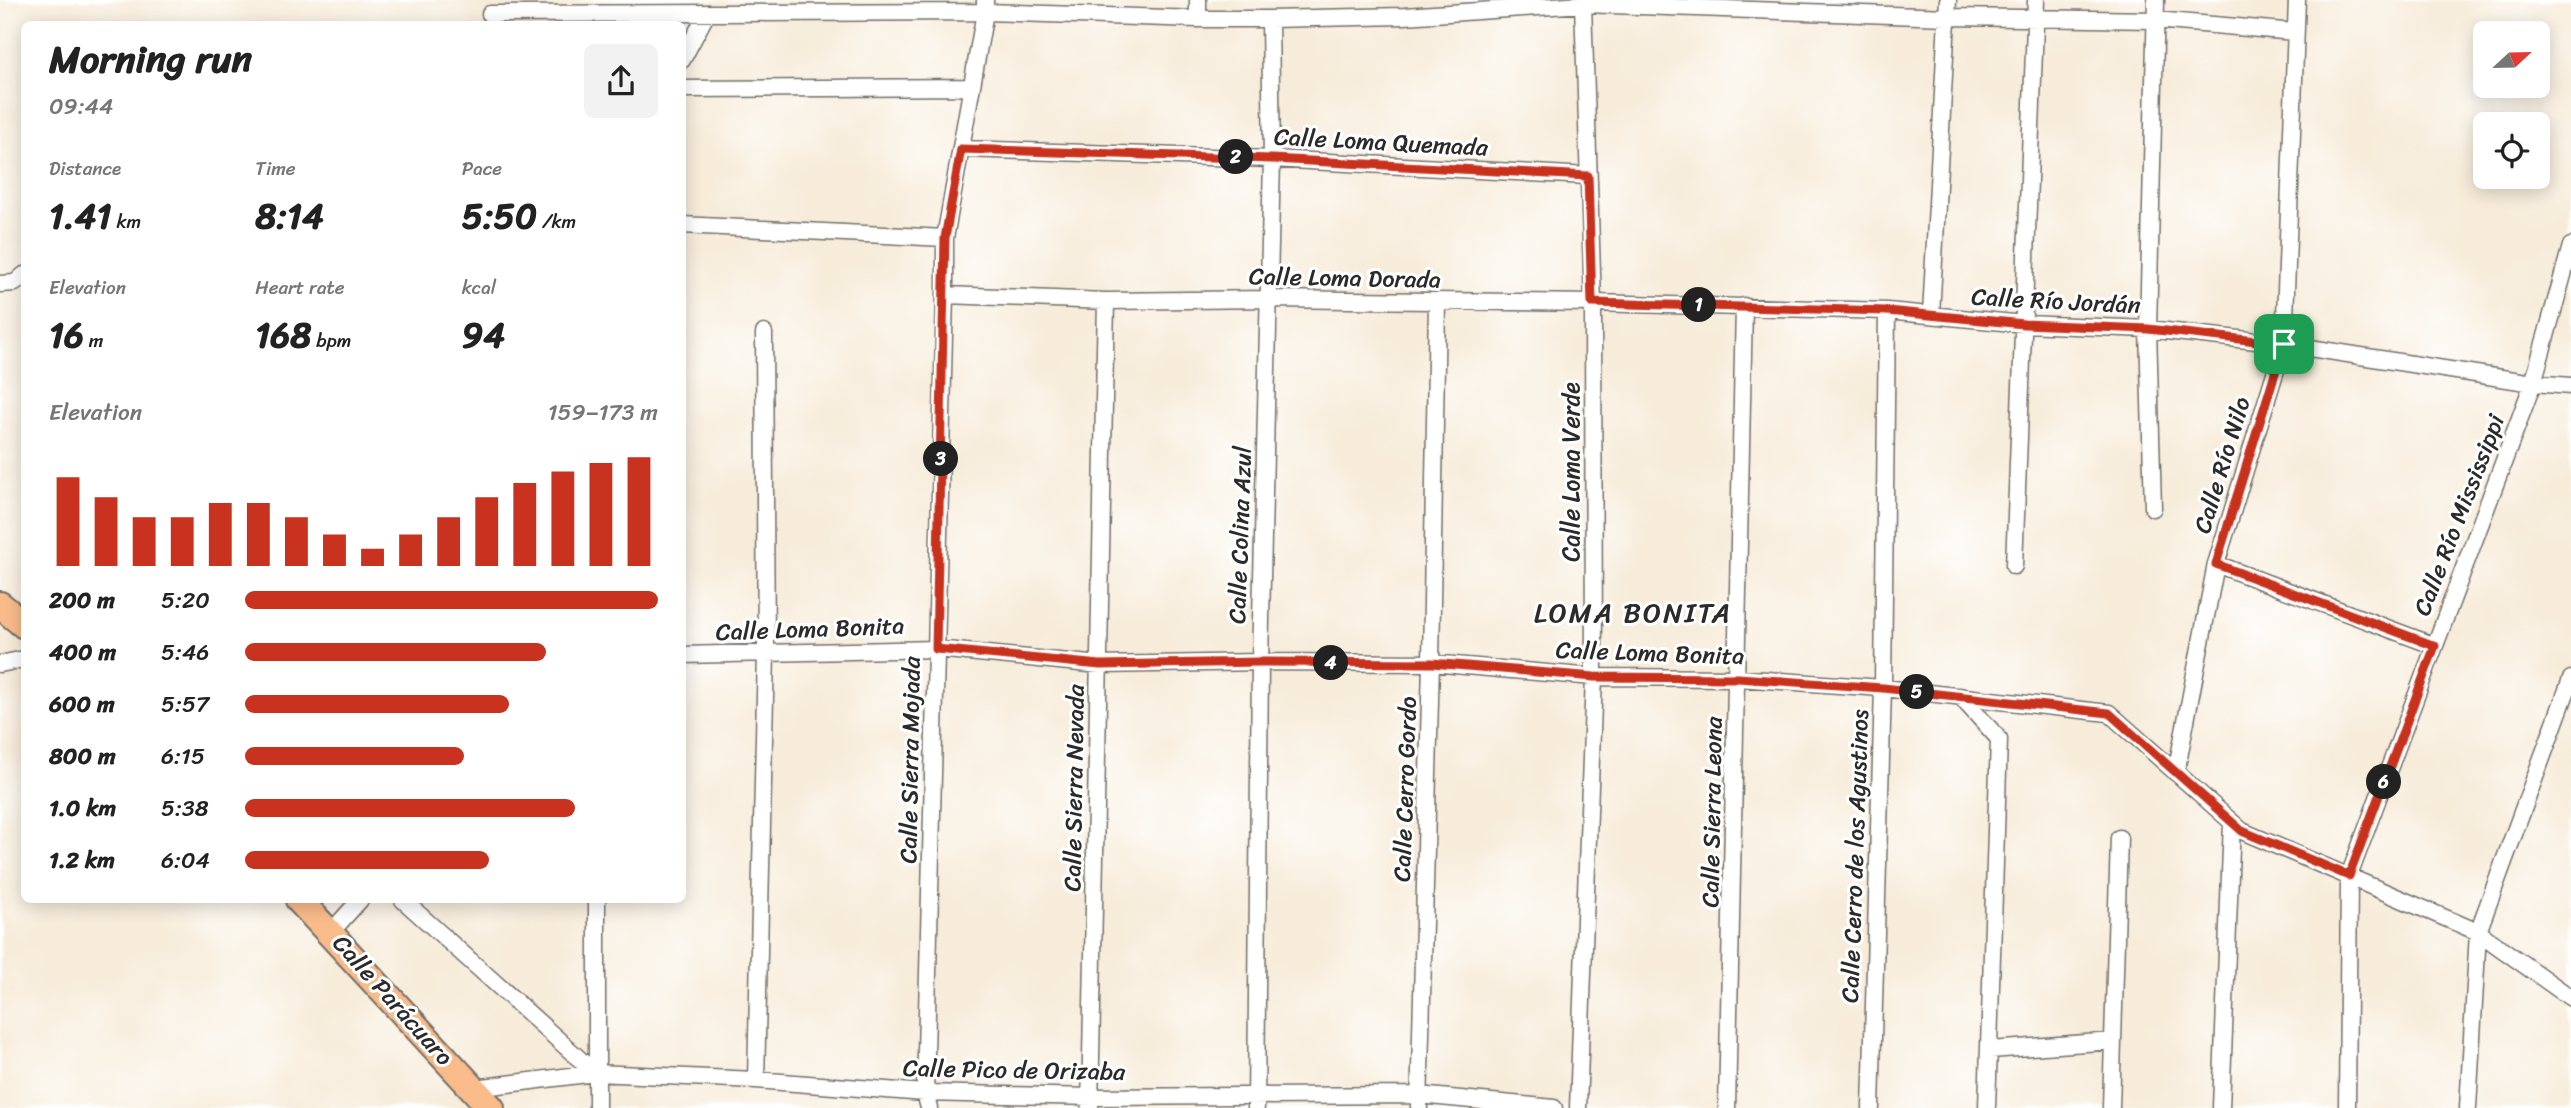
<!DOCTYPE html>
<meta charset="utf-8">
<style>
:root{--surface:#fff;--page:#f2f2f2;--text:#222;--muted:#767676;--accent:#c8321e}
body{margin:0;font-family:Sriracha,sans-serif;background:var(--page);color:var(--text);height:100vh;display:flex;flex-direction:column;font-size:26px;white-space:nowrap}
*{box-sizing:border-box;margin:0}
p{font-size:23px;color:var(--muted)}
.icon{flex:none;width:38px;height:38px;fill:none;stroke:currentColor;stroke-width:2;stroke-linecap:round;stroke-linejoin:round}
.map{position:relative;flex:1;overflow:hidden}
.side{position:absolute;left:21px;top:21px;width:665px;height:882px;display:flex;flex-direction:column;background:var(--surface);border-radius:10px;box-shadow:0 4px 18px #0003}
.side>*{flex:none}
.needle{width:46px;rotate:68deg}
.buttons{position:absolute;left:2473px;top:21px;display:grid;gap:14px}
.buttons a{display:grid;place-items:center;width:77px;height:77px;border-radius:10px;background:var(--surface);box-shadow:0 4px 18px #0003;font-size:35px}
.pin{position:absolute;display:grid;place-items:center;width:60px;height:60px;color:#fff;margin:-30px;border-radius:14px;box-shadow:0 4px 10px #0006}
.km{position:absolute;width:35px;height:35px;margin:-18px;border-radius:50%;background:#222;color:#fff;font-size:19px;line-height:35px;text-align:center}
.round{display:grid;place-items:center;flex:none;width:74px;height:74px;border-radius:10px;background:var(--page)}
.head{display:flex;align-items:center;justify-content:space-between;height:119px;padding:0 28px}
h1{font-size:38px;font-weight:700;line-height:52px}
.figures{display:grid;grid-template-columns:repeat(3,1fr);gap:10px;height:119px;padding:7px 28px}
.figures div{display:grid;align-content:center}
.figures b{font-size:35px;font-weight:700}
.figures small{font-size:19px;font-weight:400}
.figures p{font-size:19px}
.chart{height:196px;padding:14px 28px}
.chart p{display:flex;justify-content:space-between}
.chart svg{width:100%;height:126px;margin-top:7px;stroke:var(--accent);stroke-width:6}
ul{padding:0 28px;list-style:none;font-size:23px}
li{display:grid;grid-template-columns:112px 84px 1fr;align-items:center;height:52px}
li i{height:18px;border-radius:9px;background:var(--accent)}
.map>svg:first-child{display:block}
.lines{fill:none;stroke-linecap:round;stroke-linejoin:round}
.minor-casing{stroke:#726f68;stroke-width:19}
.primary-casing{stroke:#726f68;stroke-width:30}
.minor{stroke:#fff;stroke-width:16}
.primary{stroke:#fabb8b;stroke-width:26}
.route-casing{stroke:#fff;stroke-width:14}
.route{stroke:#c8321e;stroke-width:9}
.labels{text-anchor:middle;stroke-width:6;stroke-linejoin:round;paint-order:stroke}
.street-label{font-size:24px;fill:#2b2b2b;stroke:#fff}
.quarter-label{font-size:28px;letter-spacing:2px;fill:#2b2b2b;stroke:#fff}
</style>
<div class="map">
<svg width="2571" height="1108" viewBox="0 0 2571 1108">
<rect width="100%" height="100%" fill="#fff"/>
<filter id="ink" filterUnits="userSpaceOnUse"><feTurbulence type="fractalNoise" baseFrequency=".0143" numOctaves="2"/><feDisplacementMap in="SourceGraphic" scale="14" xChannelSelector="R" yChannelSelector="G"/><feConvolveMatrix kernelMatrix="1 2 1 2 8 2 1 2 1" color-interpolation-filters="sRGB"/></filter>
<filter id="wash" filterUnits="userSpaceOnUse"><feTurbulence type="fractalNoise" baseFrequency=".00686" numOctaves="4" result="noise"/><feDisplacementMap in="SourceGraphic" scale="28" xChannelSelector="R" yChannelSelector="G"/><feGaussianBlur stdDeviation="1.57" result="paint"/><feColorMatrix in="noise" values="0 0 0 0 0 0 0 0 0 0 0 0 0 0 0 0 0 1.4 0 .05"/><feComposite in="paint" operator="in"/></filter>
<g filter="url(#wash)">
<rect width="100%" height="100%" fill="#f7ecda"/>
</g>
<g filter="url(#ink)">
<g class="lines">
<g class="minor-casing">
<path id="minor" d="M1198 0V19
M490 14 985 12 1198 19H1270L1404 16 1583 4 1948 17 2155 20 2295 32
M682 60 706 15
M682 89 971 87
M961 149 1272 159 1588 176
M682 225 945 238
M0 284 15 283 24 275
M945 295 1106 301 1269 299 1593 303 1887 311 2024 324 2148 329 2284 344 2533 383 2571 386
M1931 315 1948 0
M2153 508 2148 329 2156 0
M2216 564 2435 646
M2014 566 2036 0
M682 655 936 649 1100 665 1260 662 1431 663 1594 677 1738 678 1883 688 2109 713 2242 831 2478 932 2571 998
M0 664 24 659
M1960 696 1999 739 1987 1108
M2176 773 2216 564 2284 344 2297 0
M403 900 595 1073
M597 900V1108
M331 932 360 900
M1990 1050 2113 1041
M756 1080 766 653 764 333
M475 1088 595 1073 756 1080 925 1093 1091 1097 1419 1095 1554 1108
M929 1108 925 1093 945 295V238L985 12V0
M1090 1108 1106 301
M1256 1108 1260 662 1272 159 1270 19
M1419 1108 1431 663 1437 303
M1578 1108 1594 677 1593 303 1583 4
M1727 1108 1744 306
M1871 1108 1883 688 1887 311
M2111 1108 2119 838
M2221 1108 2232 822
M2347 1108 2349 876 2533 383 2571 246
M2468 1108 2478 932 2571 679"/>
</g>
<g class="primary-casing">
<path id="primary" d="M0 605 24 625
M299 900 491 1108"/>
</g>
<use href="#minor" class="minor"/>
<use href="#primary" class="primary"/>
</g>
</g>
<g class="lines" filter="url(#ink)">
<g class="route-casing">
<path id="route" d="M961 149 1272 159 1588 176 1592 303 1887 311 2024 324 2148 329 2284 344 2216 564 2435 646 2349 876 2242 831 2109 713 1883 688 1738 678 1594 677 1432 663 1260 662 1100 665 936 649 945 238Z"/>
</g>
<use href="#route" class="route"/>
</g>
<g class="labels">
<g class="street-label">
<text transform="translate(1381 142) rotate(3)" y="8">Calle Loma Quemada</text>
<text transform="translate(1345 278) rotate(1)" y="8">Calle Loma Dorada</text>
<text transform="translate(2056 301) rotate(3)" y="8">Calle Río Jordán</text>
<text transform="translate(2222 465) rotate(-73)" y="8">Calle Río Nilo</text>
<text transform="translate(1571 472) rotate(-90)" y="8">Calle Loma Verde</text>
<text transform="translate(2459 515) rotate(-69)" y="8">Calle Río Mississippi</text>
<text transform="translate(1240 535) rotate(-88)" y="8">Calle Colina Azul</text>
<text transform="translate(810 629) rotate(-2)" y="8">Calle Loma Bonita</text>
<text transform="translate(1650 653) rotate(2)" y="8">Calle Loma Bonita</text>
<text transform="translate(910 760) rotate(-89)" y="8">Calle Sierra Mojada</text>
<text transform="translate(1074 788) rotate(-89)" y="8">Calle Sierra Nevada</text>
<text transform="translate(1405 789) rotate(-88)" y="8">Calle Cerro Gordo</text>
<text transform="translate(1712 812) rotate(-89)" y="8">Calle Sierra Leona</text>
<text transform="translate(1855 856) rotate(-88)" y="8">Calle Cerro de los Agustinos</text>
<text transform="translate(393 1000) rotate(48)" y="8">Calle Parácuaro</text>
<text transform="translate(1014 1070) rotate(1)" y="8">Calle Pico de Orizaba</text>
</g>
<g class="quarter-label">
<text x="1633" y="622">LOMA BONITA</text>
</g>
</g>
</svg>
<div class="buttons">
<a><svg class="needle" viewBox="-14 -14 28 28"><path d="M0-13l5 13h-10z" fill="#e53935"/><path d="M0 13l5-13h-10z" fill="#767676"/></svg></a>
<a><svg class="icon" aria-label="locate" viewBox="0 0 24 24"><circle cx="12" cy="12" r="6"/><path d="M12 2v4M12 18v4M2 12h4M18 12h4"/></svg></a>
</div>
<div class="pin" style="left:2284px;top:344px;background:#1e9e55"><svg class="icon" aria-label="arrive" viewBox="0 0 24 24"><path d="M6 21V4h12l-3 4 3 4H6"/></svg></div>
<b class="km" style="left:1699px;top:305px">1</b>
<b class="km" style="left:1236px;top:157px">2</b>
<b class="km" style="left:941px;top:459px">3</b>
<b class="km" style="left:1331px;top:663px">4</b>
<b class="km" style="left:1917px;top:692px">5</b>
<b class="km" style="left:2384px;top:782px">6</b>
<section class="side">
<div class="head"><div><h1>Morning run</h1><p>09:44</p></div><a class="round"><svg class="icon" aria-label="share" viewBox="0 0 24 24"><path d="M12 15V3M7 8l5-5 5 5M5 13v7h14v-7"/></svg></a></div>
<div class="figures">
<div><p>Distance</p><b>1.41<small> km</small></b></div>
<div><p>Time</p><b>8:14</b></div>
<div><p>Pace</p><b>5:50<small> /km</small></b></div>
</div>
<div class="figures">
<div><p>Elevation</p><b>16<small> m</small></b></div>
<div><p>Heart rate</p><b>168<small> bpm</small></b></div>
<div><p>kcal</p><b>94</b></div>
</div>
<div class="chart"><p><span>Elevation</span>159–173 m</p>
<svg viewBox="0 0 160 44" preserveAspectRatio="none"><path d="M5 44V13M15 44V20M25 44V27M35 44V27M45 44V22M55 44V22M65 44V27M75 44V33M85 44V38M95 44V33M105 44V27M115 44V20M125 44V15M135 44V11M145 44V8M155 44V6"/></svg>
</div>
<ul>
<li><b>200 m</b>5:20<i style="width:100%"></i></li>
<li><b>400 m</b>5:46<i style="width:73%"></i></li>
<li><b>600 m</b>5:57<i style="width:64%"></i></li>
<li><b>800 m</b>6:15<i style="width:53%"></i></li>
<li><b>1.0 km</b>5:38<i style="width:80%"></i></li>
<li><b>1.2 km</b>6:04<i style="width:59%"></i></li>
</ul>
</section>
</div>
